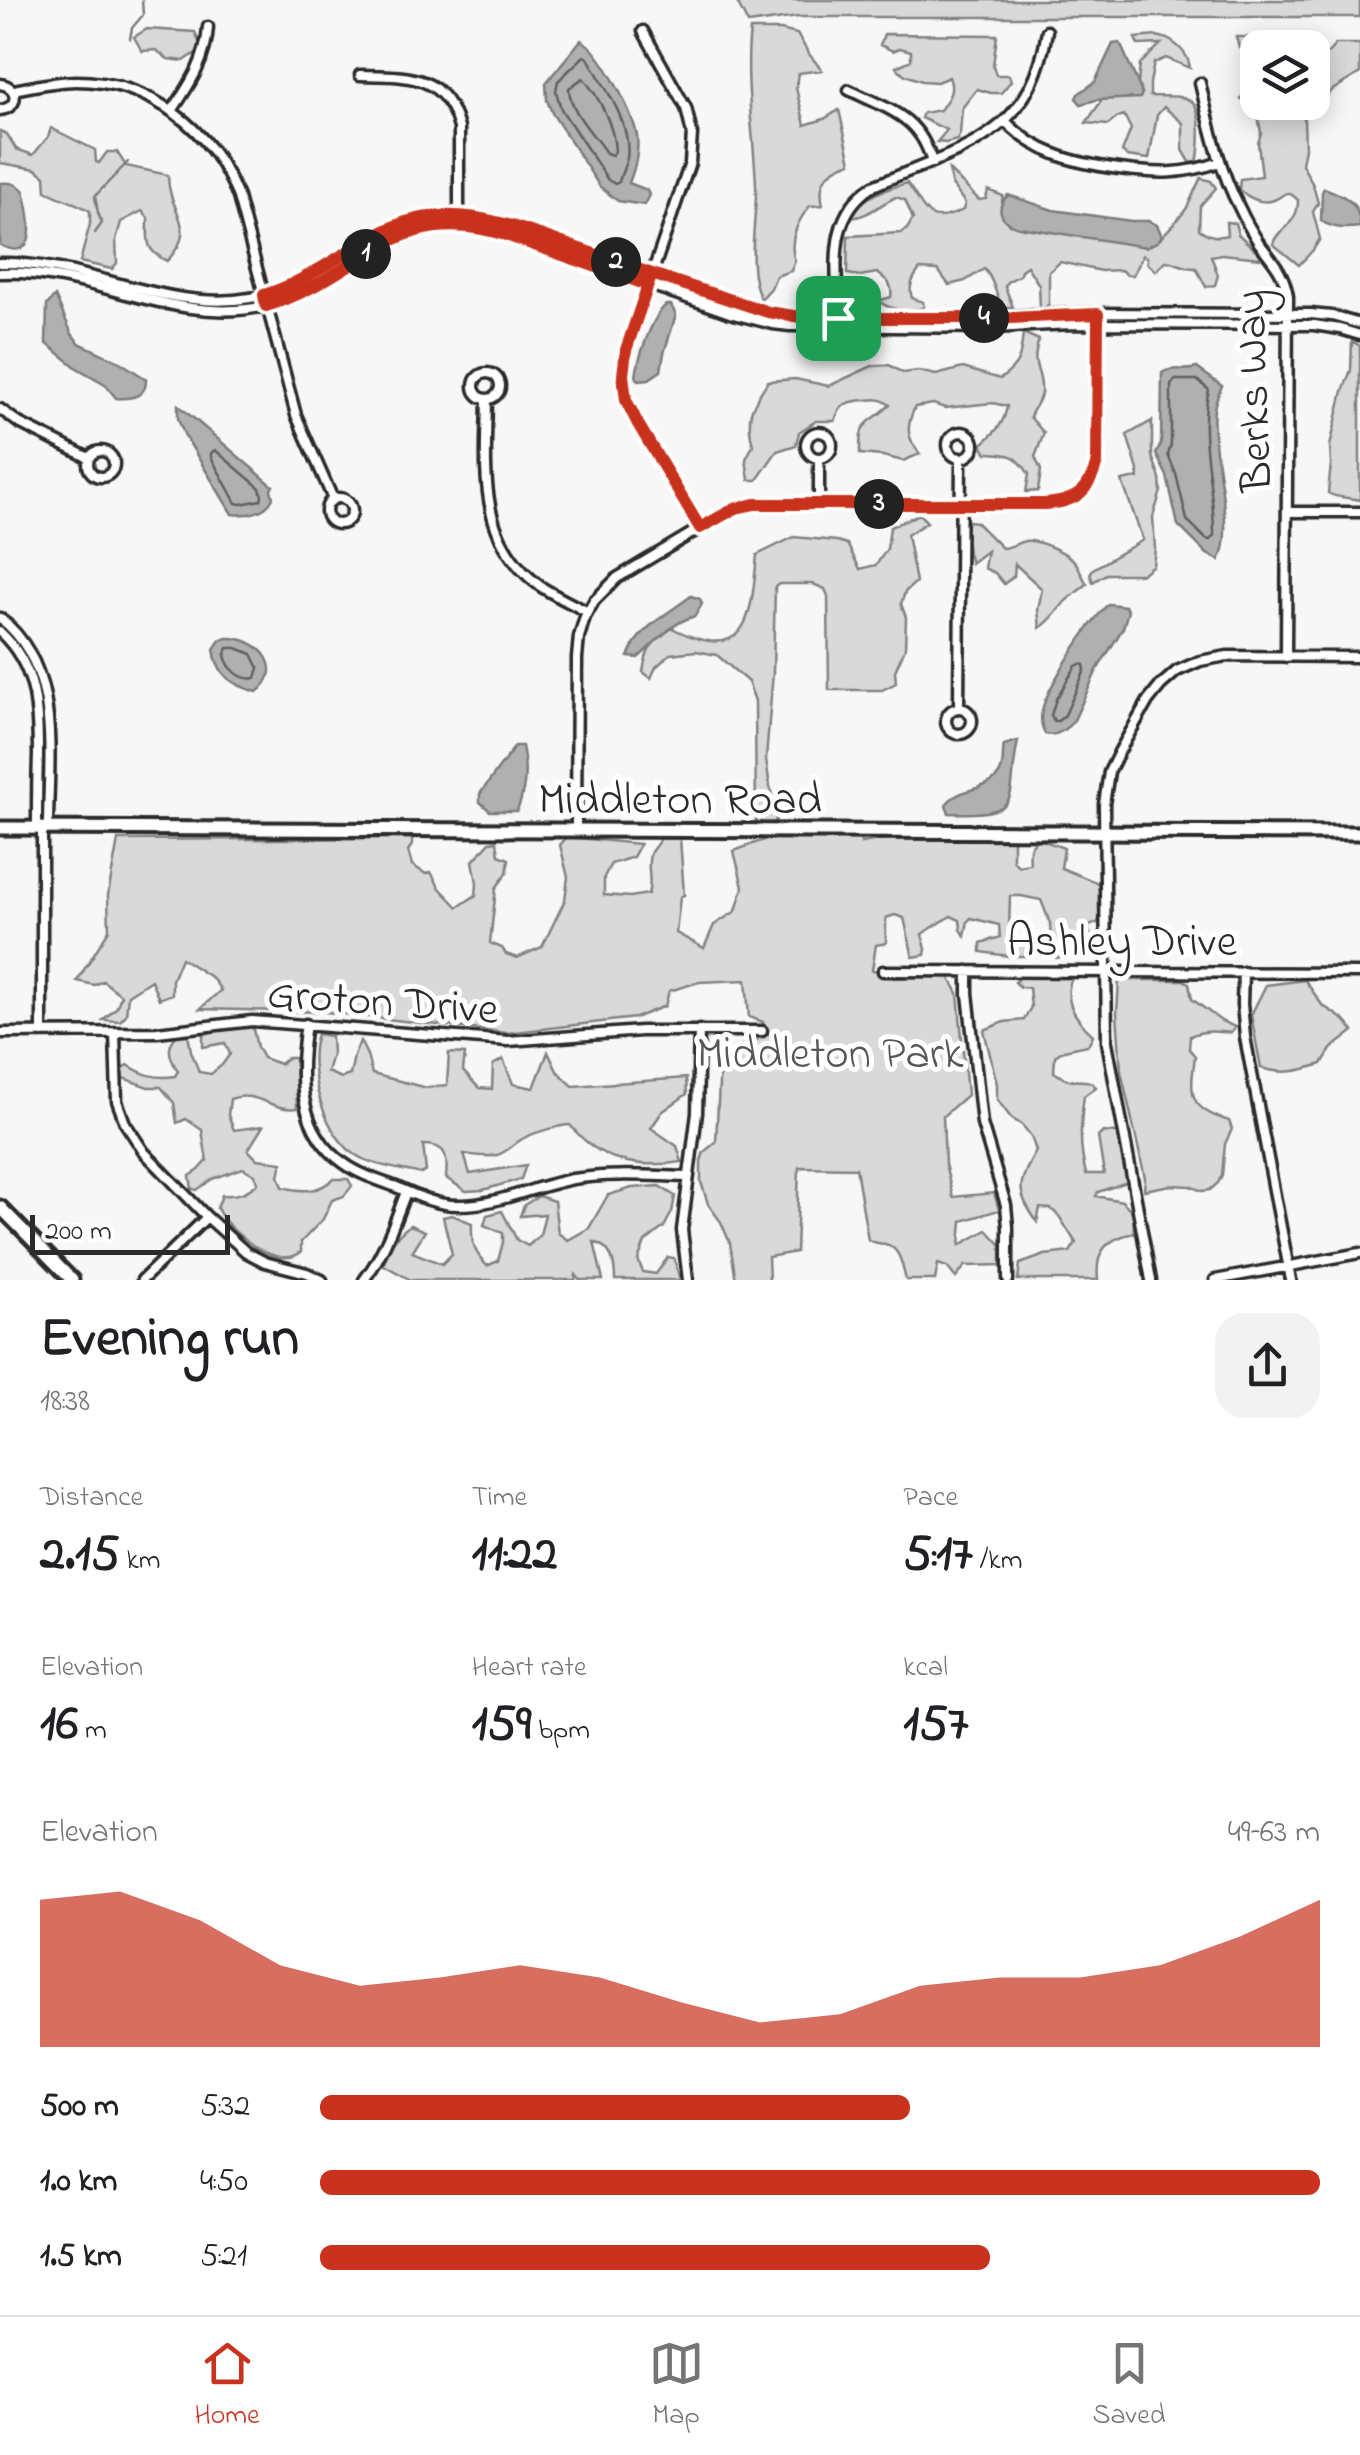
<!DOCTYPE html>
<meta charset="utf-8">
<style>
:root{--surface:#fff;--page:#f2f2f2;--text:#202124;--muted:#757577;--line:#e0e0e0;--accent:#c8321e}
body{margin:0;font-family:"Indie Flower",sans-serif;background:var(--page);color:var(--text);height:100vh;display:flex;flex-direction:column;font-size:38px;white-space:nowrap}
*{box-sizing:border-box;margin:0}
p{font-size:32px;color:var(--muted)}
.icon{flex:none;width:55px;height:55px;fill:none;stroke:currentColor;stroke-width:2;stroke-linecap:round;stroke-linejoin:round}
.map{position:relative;height:1280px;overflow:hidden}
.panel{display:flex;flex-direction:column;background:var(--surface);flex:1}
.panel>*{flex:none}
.buttons{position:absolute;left:1240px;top:30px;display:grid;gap:20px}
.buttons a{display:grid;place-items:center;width:90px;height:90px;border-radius:20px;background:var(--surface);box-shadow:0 5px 25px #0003;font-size:50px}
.scale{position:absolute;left:30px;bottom:25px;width:200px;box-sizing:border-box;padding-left:10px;border:5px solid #2b2b2b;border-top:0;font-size:28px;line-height:35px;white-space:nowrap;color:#2b2b2b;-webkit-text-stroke:8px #fff;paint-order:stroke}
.pin{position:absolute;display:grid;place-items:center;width:85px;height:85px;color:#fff;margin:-42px;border-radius:20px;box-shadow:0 5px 15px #0006}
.km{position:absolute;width:50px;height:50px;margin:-25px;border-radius:50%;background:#222;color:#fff;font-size:28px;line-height:50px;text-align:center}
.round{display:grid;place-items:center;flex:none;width:105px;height:105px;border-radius:30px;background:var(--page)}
.overview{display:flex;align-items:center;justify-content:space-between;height:170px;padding:0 40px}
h1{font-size:55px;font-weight:700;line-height:75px}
.stats{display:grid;grid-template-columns:repeat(3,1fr);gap:15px;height:170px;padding:10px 40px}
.stats div{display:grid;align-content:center}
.stats b{font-size:50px;font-weight:700}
.stats small{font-size:28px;font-weight:400}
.stats p{font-size:28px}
.chart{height:280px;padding:20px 40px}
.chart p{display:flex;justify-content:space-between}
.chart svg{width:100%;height:180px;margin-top:10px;fill:var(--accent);opacity:.7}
ul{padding:0 40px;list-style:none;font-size:32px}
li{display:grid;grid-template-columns:160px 120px 1fr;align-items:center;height:75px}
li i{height:25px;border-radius:12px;background:var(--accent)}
.tabs{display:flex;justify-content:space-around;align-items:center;height:140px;border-top:2px solid var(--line);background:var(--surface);font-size:28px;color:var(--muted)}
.tabs a{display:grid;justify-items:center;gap:5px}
.tabs .current{color:var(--accent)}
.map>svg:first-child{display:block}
.green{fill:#d9d9d9;stroke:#828282;stroke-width:2.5}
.water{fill:#b0b0b0;stroke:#7b7b7b;stroke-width:2.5}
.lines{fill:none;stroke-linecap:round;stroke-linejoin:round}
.shore{stroke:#606060;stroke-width:2.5}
.stream{stroke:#7b7b7b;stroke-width:2.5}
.street-casing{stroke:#2b2b2b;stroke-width:15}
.secondary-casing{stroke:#2b2b2b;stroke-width:19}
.street{stroke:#fff;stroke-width:8}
.secondary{stroke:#fff;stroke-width:11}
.route-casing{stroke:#fff;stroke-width:20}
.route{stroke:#c8321e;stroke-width:12}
.labels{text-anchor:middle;stroke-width:10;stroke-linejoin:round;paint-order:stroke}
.street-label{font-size:45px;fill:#2b2b2b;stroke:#fff}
.park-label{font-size:45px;fill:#565656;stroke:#fff}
</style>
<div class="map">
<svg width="1360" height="1280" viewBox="0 0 1360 1280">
<rect width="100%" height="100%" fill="#f7f7f7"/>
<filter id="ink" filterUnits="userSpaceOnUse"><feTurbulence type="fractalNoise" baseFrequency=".01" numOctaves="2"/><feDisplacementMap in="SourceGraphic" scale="20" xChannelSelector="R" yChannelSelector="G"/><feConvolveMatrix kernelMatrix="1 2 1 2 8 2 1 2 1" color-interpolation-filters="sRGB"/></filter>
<g filter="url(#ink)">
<path class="green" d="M736 0H1360V17H798L748 24Z
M147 29 195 32 202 49 184 61 168 59 156 50 142 51 134 37Z
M750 30H781L797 34 809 54 822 70 798 73 796 88 805 125 824 119 839 110 851 162C828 170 817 180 823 205L810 206C797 221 788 242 795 261L791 271 776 276 771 288 761 299C745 268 757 220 756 185 754 134 744 81 750 30Z
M884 34 997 35 993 66 996 75H1009L1011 81 1001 93H991L977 89 962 108 960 134 957 140 946 143 937 142 947 130 921 118 923 113 940 110C948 99 955 91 949 77L937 82 922 81 905 75 896 67 911 60V51L900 48 893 51 880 45Z
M1156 36C1172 38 1188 51 1190 68L1166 58 1154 63 1150 83V96C1163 97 1180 94 1191 101 1203 108 1200 149 1197 163L1190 162 1183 150V123L1164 107 1157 115 1149 159 1127 156 1122 152 1131 129 1124 115 1118 117 1108 125 1086 123 1102 100 1142 93 1138 84 1140 64 1161 44 1138 45 1135 38Z
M1268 37 1290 47 1258 48V102H1312L1313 56 1326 55 1336 44H1360V73L1331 91 1304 118 1305 148 1302 164 1313 185 1318 203 1313 212 1320 239 1313 250 1299 265 1273 244C1278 226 1298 227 1298 200 1284 187 1287 195 1274 200 1261 205 1249 198 1239 190L1240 179 1262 176 1258 143 1261 133 1259 121 1248 101 1241 99 1256 63 1239 47 1236 37Z
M51 128 95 150 96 162 99 163 107 152H117L126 166 168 175C168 215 201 225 167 261 144 250 148 241 148 218L142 211 121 222 116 240 117 263 112 269 80 262 90 224V211C76 202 61 199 46 191L45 176 36 169 0 163V131L7 134 16 149 33 155 48 137Z
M949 170 979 200 986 199 988 190 1003 196 1002 201 1009 224 1040 230 1157 242C1166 231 1177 222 1186 209 1192 199 1195 188 1201 178L1211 181 1216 188 1200 206 1199 229C1209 236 1216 238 1227 235L1226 222 1235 223 1238 234 1261 255 1260 258 1222 254 1211 256 1218 275 1215 285 1206 287 1196 268C1182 268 1177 262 1166 261L1156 271 1148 264 1147 257 1143 255 1133 275H1127L1121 270 1101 271 1060 262 1049 272V304L1043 310 1040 308 1039 285 1027 266 1021 270 1020 275 1007 282 1005 287 1013 307H1004C994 295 995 279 984 269L965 281 949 285 938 270 920 269C913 278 908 287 912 298L923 302 924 307C912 313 892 310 881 303V300L891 297C893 284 887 280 877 273L860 276 847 274 848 236 901 233 907 229 913 219 905 200 896 197C880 204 869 216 851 218 861 195 885 190 907 183 927 210 926 228 963 210L965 203 952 185Z
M1023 333 1039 340C1029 367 1043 370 1041 393 1040 402 1033 408 1030 417L1044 433 1035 457 1041 470 1038 491 1026 492 1029 474C1016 454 1010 454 987 453L981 445C995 432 1004 425 1007 406L992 403 945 408 933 404 915 407C906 426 906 437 920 454L903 461 883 456 860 454C859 418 868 426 890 405 881 398 877 399 866 400 849 401 840 403 835 421H816L799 432 796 445 777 451 757 480H749L746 459 753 445C745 415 752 405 768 381L795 379 829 386 872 366 889 365 903 373 918 371 936 375 963 368 1000 379C1020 366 1021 356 1023 333Z
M1352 341 1360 346V500C1349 497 1338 499 1328 493L1331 464 1330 446 1343 391 1351 370Z
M1152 421V456L1160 478 1161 491 1153 517 1155 549 1153 565 1142 574H1106L1093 582 1090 574 1093 569 1143 540 1122 481 1138 478V470L1127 435Z
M919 514 927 522 907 535 916 582 905 592 901 604 906 617 905 648 895 671 896 683 882 690H829L828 596 825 589 813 584H779L775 587 773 672 766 759 770 787 779 809 774 825 756 826 755 701 748 682 717 655 696 651 670 654 656 667 651 678 643 672C647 646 651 643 672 628 750 667 751 615 757 555L794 537 837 541 847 544 860 569 876 565 887 549 890 527Z
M969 521 976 522 1002 548C1011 548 1016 543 1025 541 1037 539 1069 553 1076 563 1080 569 1083 578 1087 584 1080 590 1072 595 1065 602 1056 612 1052 620 1040 628L1038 610 1042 589 1015 564 1014 576 1004 584 995 573 984 568 987 551 971 563 968 554 965 524Z
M764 832 860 833 861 843 886 839H1013V860L1018 866 1030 864C1029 852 1028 845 1039 839L1064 848 1061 868 1098 883 1105 909 1097 923 1089 926V931L1098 949 1091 954 1056 958 1051 951 1050 923 1041 900 1021 896H1010L1009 933 1011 939 1027 947 1029 956H1008L981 952V943L1000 937 999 925 971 918 968 921 965 936 961 929 960 920 951 916 922 934 926 949 925 955 913 957 904 918 895 915 886 918V943L876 945 872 970 893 971 894 978 948 975 958 993 967 1095 943 1116 945 1164 953 1197 994 1193 999 1210 962 1221 960 1245 987 1230 1001 1245V1265L965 1266 956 1278 947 1267 938 1264 935 1280H906C902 1266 901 1248 885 1244 879 1243 873 1243 868 1240L856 1168 799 1167 796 1252 768 1257 769 1280H736L730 1243 721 1222 708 1204 701 1182V1161L704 1152 716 1142 720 1063 736 1047 757 1040 760 1034H763V1022L749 1017 746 980 699 982 669 991 665 1006 635 1018 507 1033 326 1012 200 1009 221 990 212 978 181 958 172 980V994L159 999 151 980 128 995 126 1015 120 1021 103 1020 117 1007 121 995 103 981 94 985 77 981 109 930 108 895 118 840 412 838V845L408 851 412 865 426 874 431 872 439 887 458 907 476 895 477 883 473 861 490 842 497 841 499 855 509 859 507 873 496 888 490 943 502 948 506 954 517 958 542 947 565 900 568 877 560 845 567 837 640 844 633 857 611 864 604 877V895L630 897 648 894C653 879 645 866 651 852 654 847 658 843 661 838H680L684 895 680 897 676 933 704 948 714 925 736 911 743 887 734 851 764 840Z
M1056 975 1073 976C1061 999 1075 1019 1093 1035L1088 1045 1064 1050 1055 1056 1054 1072C1058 1074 1061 1078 1066 1079 1077 1084 1087 1076 1096 1087L1084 1096C1080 1123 1079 1147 1086 1174H1104L1098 1137 1103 1132 1117 1133 1127 1182 1098 1192 1096 1196 1122 1201 1133 1212 1134 1233C1106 1239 1095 1251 1098 1280H1018L1020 1264 1045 1255 1070 1252 1076 1243 1059 1216 1051 1209 1040 1208 1037 1222C1015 1189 1018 1185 1036 1151L1031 1136 1022 1125 1011 1118 997 1099V1084L984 1030 1004 1022 1024 1020 1031 1007 1029 988 1020 987 1015 982 1019 978Z
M1119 980H1183L1189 983 1192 999 1221 1021 1235 1027 1231 1033C1216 1031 1204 1030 1190 1036L1189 1049 1195 1056C1190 1094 1187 1108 1229 1121L1232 1129 1225 1144 1222 1175 1218 1183 1210 1190 1202 1191 1190 1186 1171 1185 1144 1190 1145 1178 1121 1071 1117 1013Z
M1305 980 1322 1005 1344 1020 1354 1031 1331 1049 1322 1064C1300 1071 1284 1075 1261 1068L1251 1015 1266 985Z
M252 1025 257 1047 263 1058 280 1064 287 1058H295L297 1108C272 1112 257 1089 230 1099L228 1115 234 1130 263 1126 248 1150 257 1159 282 1162 279 1176 283 1187C302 1192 318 1193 333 1179H348L352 1186 344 1196 332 1200 323 1219 301 1242V1252C278 1272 227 1231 217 1208L222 1195C238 1196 246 1193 258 1183L255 1175 243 1168 212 1179 197 1190 192 1189 190 1176 199 1170 207 1161 202 1130 186 1119 177 1123 174 1103 161 1087H148L120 1077 121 1070 128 1065C143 1075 157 1079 175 1076L178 1071C168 1056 165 1042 182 1032L188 1034 191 1051 199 1072 211 1074 222 1065 230 1054 225 1043 203 1047V1035L218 1029Z
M317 1034 331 1036 332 1054 327 1072 341 1078 350 1075 354 1056 360 1041 367 1055 372 1074 427 1088 447 1085 449 1053 465 1054 463 1071 479 1088 492 1089 493 1065 503 1059 513 1084 534 1088 548 1052 557 1071 573 1086 686 1078 687 1094 662 1112 651 1128 677 1146 682 1162C636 1169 600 1162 570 1125 560 1125 533 1133 524 1138 514 1143 508 1152 497 1155 487 1158 474 1155 464 1154L470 1174 526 1165 521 1179 483 1190 466 1191 446 1178C448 1157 447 1144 423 1145L426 1171 421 1174C402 1169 378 1167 361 1158 325 1141 305 1070 317 1034Z
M659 1186 675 1196 672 1212 664 1227 645 1242 638 1260 643 1272 656 1274 668 1257 674 1258 680 1280H615C615 1263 612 1247 594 1242L603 1280H580L576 1275 575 1280H411L384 1265C387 1247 396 1236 410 1225L425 1231 412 1252 442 1264 452 1254 443 1217 452 1215 472 1223C471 1242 474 1252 487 1266L498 1261 503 1242V1233L484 1225 487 1215 502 1211 517 1240 528 1246 540 1235 545 1214 520 1216 524 1205 539 1196 554 1201 558 1233 568 1240 589 1228 608 1195 632 1188Z"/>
<path class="water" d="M581 40C601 50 633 113 637 136 639 153 635 167 629 183L647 190 649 195 644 205 618 201 600 187 552 113 547 100 546 83Z
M1120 43 1142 93 1140 98 1096 100 1081 104 1076 98 1078 94 1095 82 1113 44Z
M0 183C10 182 17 183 24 191 30 214 41 265 0 245Z
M1324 188C1346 196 1360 203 1360 227 1345 229 1334 229 1321 221L1322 192Z
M1008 195 1053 210 1131 221H1149L1157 225 1162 236 1157 242 1146 247 1019 227C1001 222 994 209 1008 195Z
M55 296 72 334 79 343 120 362 146 379C147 397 131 399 116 398L105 384 77 368 46 343 47 305Z
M666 305H671L676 315 664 353 661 371 649 379 639 380 636 377C638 358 652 317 666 305Z
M1197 368 1222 386C1219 393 1215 401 1214 409 1209 447 1237 529 1219 560L1207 554 1178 525 1167 476 1156 454 1161 444 1162 373C1171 366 1186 372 1197 368Z
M178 405 273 486 271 489 273 498C266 513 247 516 232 514L184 434 178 419Z
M691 596 700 599 702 604 695 616C672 622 655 643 638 658L628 657C637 629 669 613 691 596Z
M1108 604 1125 606 1128 611 1123 628 1097 670 1074 720C1067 729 1057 737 1045 734 1041 726 1040 720 1042 711 1047 686 1089 624 1108 604Z
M227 638C260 637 287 670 257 692 233 685 217 676 214 649L220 640Z
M1018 741C1005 801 1028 815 949 813L946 805C957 786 994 792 1001 770 1004 763 1002 753 1004 745Z
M515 746H522C527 769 526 789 517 811H490L480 802V794Z"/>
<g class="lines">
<path class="shore" d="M584 56 588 58C604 87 632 123 627 158 625 166 621 174 619 182L615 184 608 180 561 109 556 91 558 81Z
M583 78C599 96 614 126 615 151L612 155 606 153C594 134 569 111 569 88Z
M1175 380H1197L1209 390C1197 435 1215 488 1214 536L1210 540 1206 539 1187 520 1176 474 1168 455 1171 444V385Z
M215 450 260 488 262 496 261 500 241 504 236 503 211 457V453Z
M228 648H236L252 654 259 668 256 678C241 681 228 669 225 655Z
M1080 664 1084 665 1085 670 1065 715 1058 721H1054L1051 715 1056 699 1076 666Z"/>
<path class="stream" d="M130 39 132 28 143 15 142 0
M95 233 102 223 98 213 95 196 128 162"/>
<g class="street-casing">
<path id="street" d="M643 31 686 108 692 134 690 163 626 350 623 375 627 400 632 413 700 528
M360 75C408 76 444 73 459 128V216
M1200 83C1210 126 1219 169 1240 209 1245 220 1252 232 1259 243 1273 261 1284 272 1288 296L1286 657
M0 84C19 86 20 108 0 110
M14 90C35 86 55 81 76 81 151 81 212 130 238 197L296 415 333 499
M849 90C888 109 921 117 932 163
M172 111C191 83 206 60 208 27
M1005 121C1037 154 1075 163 1119 169 1157 174 1183 175 1220 162
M0 263C84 261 166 313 250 298 303 289 340 252 386 230 422 213 462 212 499 221L733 303 783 316 950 318 1087 313 1310 314 1332 316 1360 324
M0 273C90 268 174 327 265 306 290 300 312 287 334 274 394 236 435 213 507 235L730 313 773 324 790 326 992 328 1072 324 1314 325 1340 329 1360 335
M838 319C838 270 825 216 873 186 958 149 1031 140 1047 31
M474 386a13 13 0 1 1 26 0a13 13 0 1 1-26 0Z
M487 399C486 468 476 539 540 586 555 596 572 604 588 612
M0 409 19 423 89 458
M806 445a13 13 0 1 1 26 0a13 13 0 1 1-26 0Z
M948 445a13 13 0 1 1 26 0a13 13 0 1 1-26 0Z
M88 464a13 13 0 1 1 26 0a13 13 0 1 1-26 0Z
M326 511a13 13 0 1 1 26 0a13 13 0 1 1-26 0Z
M819 503V458
M1287 512H1360
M0 618C63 668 48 756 48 828
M0 632C37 666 38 709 38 756 37 780 37 804 37 828
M946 721a13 13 0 1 1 26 0a13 13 0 1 1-26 0Z
M959 708 961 459
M42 828V1033
M576 831 577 658 579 637 585 617 594 601 617 578 719 517 737 508 755 503 1045 505C1076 502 1089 493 1097 462L1098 319
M883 971 1360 973
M968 971V993L982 1124 1006 1205 1008 1227V1280
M1243 972 1242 1004 1245 1037 1291 1280
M306 1024C298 1075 297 1131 345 1164 359 1174 377 1180 394 1186 415 1195 437 1206 460 1205 498 1205 535 1186 573 1179 611 1173 650 1176 688 1177
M0 1033 157 1032 252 1021 508 1041 641 1031H762
M115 1033 117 1101 125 1123 144 1152 207 1217 246 1252 265 1262 307 1273 322 1280
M142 1280 207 1217
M364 1280C384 1254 394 1223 406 1192
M688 1280 682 1230 697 1113 699 1030
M1151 1280 1107 1042 1104 804 1109 772 1119 752 1148 701 1161 685 1177 671 1200 661 1227 656 1360 657
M1215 1280 1360 1253"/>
</g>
<g class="secondary-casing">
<path id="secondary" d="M0 828 1360 833
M0 1207 72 1280"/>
</g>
<use href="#street" class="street"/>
<use href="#secondary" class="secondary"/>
</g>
</g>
<g class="lines" filter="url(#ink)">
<g class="route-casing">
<path id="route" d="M838 318 801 317 768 312 652 274 648 285 506 235C392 200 362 278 266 306L264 295C309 281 344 251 386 230 446 200 506 223 565 244 594 254 623 264 652 274L648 285 626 350 623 375 626 400 638 424 700 528 736 508 755 504H1045C1076 502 1089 492 1097 462L1098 314 1010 318H838"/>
</g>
<use href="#route" class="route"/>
</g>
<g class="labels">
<g class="street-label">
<text transform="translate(1251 391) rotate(-92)" y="16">Berks Way</text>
<text x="680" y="813">Middleton Road</text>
<text x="1122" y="955">Ashley Drive</text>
<text transform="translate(383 999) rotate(4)" y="16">Groton Drive</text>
</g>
<g class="park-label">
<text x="830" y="1067">Middleton Park</text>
</g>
</g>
</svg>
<div class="buttons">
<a><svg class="icon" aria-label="layers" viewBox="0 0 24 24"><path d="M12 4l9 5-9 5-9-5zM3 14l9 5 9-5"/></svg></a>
</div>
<div class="scale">200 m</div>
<div class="pin" style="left:838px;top:318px;background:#1e9e55"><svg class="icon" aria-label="arrive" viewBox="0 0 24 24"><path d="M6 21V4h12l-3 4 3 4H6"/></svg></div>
<b class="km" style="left:366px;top:254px">1</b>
<b class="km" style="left:616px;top:262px">2</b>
<b class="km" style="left:879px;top:504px">3</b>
<b class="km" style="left:984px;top:318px">4</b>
</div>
<section class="panel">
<div class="overview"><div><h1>Evening run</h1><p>18:38</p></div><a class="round"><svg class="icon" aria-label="share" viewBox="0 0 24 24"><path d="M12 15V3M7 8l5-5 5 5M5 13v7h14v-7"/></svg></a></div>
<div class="stats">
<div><p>Distance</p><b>2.15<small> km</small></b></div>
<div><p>Time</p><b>11:22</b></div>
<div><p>Pace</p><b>5:17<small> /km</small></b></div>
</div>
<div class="stats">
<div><p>Elevation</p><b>16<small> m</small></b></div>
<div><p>Heart rate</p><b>159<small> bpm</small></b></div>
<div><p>kcal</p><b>157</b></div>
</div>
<div class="chart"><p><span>Elevation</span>49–63 m</p>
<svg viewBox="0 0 160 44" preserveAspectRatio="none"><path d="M0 44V8L10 6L20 13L30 24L40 29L50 27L60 24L70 27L80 33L90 38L100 36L110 29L120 27L130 27L140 24L150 17L160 8V44z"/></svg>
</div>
<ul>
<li><b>500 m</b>5:32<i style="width:59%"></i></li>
<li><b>1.0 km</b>4:50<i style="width:100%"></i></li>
<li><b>1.5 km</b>5:21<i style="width:67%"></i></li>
</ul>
</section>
<nav class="tabs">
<a class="current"><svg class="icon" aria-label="home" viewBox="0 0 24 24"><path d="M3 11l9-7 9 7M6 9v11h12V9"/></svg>Home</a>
<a><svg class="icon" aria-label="map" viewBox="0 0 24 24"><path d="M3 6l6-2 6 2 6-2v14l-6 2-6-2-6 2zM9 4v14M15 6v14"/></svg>Map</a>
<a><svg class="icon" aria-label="saved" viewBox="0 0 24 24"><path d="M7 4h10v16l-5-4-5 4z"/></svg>Saved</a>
</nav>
